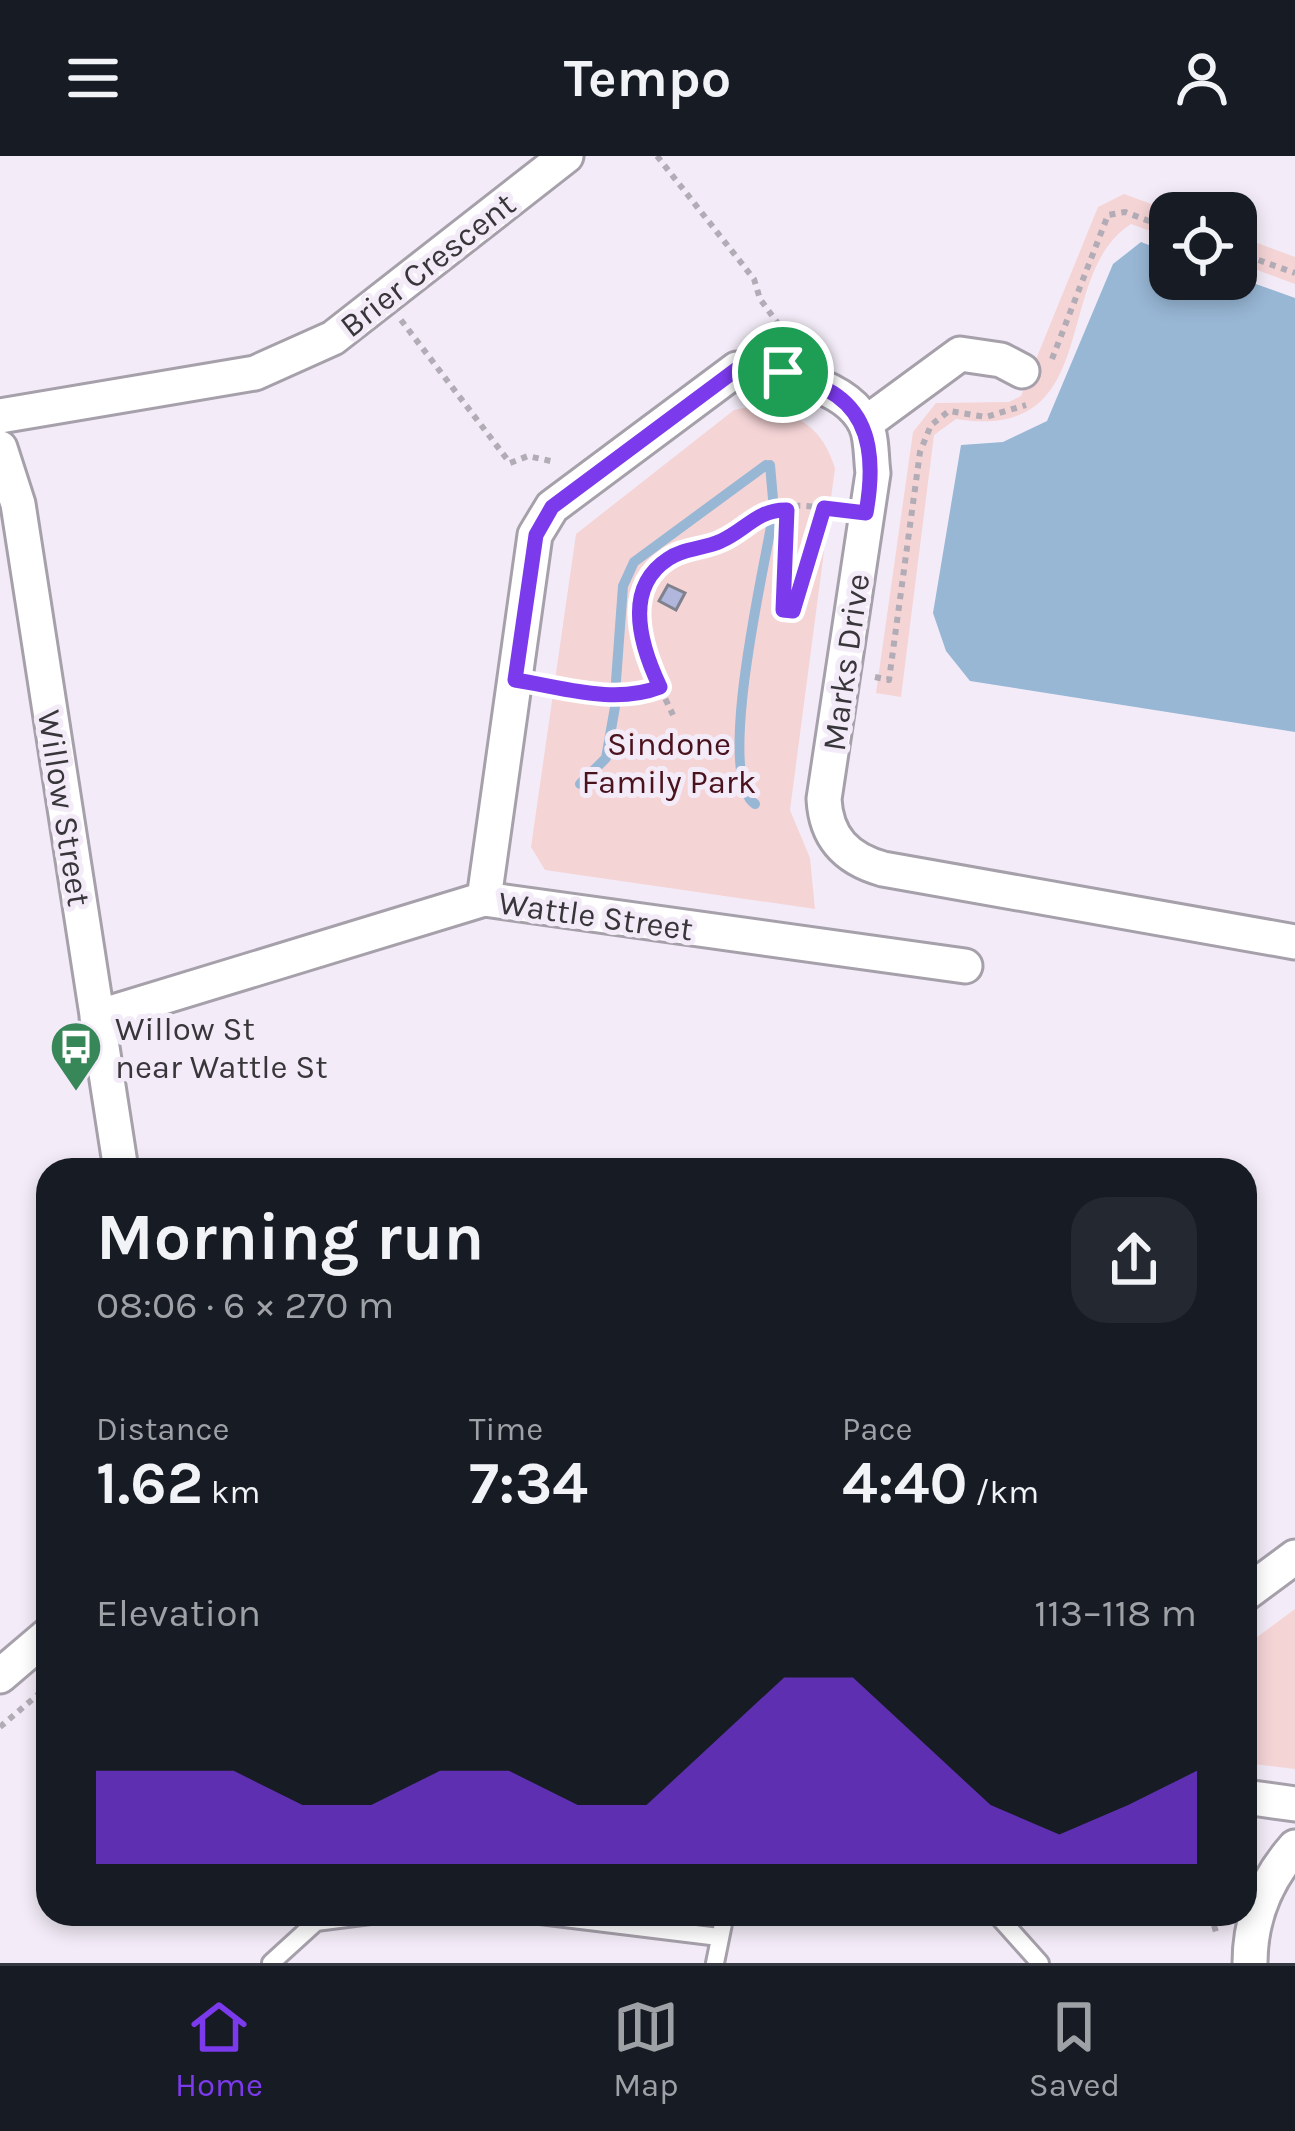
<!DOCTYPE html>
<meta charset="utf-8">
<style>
:root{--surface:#171b24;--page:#242831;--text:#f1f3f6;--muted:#9ea1a6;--line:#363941;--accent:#7c3aed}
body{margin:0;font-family:Karla,sans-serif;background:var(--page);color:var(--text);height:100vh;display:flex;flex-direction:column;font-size:45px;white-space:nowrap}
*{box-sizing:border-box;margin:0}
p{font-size:39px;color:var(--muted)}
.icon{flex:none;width:66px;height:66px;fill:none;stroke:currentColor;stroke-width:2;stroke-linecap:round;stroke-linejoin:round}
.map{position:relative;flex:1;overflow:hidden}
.panel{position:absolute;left:36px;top:1002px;width:1221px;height:768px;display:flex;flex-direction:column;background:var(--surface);border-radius:36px;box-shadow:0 6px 18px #0003}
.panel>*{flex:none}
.tools{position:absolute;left:1149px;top:36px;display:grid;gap:24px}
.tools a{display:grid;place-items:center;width:108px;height:108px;border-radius:24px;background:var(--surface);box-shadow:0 6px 18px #0003;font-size:60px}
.pin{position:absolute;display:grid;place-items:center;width:102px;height:102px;color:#fff;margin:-51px;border:6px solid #fff;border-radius:50%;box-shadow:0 3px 12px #0007}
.round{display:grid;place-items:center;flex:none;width:126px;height:126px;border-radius:36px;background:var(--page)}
.headline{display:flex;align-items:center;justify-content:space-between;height:204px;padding:0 60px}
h1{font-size:66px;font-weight:700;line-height:90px}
.figures{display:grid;grid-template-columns:repeat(3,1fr);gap:18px;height:204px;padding:12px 60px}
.figures div{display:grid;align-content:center}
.figures b{font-size:60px;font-weight:700}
.figures small{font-size:33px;font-weight:400}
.figures p{font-size:33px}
.chart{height:336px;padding:24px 60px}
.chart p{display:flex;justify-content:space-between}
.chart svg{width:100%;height:216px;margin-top:12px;fill:var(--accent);opacity:.7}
header{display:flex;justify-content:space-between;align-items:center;height:156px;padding:0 60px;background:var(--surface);font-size:54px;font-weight:700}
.tab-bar{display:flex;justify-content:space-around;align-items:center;height:168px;border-top:3px solid var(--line);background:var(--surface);font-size:33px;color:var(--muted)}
.tab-bar a{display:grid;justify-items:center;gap:6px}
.tab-bar .current{color:var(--accent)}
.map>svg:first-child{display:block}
.green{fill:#f5d4d6}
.water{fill:#98b7d5}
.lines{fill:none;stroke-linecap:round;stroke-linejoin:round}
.stream{stroke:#98b7d5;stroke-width:10}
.building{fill:#b1b6dc;stroke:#7f818c;stroke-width:3}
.service-casing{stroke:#a6a0ab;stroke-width:22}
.minor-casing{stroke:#a6a0ab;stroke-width:39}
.path{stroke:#b1acb5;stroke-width:6;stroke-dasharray:6 6;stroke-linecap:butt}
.service{stroke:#fff;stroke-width:16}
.minor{stroke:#fff;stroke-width:33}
.route-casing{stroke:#fff;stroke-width:24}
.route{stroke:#7c3aed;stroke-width:15}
.labels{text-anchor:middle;stroke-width:10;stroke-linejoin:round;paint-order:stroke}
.street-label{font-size:33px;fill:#38363a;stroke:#f3ecf8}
.park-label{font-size:33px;fill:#4a121d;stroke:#f3ecf8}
.poi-label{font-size:33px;fill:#38363a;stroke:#f3ecf8;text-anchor:start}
</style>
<header><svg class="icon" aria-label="menu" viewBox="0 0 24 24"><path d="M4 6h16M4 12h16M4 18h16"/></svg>Tempo<svg class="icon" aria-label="person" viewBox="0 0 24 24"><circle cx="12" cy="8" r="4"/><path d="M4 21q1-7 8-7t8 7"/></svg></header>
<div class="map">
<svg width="1295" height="1807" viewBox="0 0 1295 1807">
<rect width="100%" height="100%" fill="#f3ecf8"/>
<path class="green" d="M1124 38 1176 57H1170V82L1131 68C1050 120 1106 287 956 263L934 279 901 541 876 537 913 276 936 247 1009 246 1021 240 1098 51Z
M1236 79 1295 101V128L1236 106Z
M753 250C797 258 821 268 835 312L790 654 810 702 815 753 545 714 531 691 576 378 734 254Z
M1295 1453V1613L1245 1607V1490Z"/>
<path class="water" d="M1141 86 1170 97V123L1236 121 1295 142V576L970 525 946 495 933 457 961 289 1003 286 1047 265 1113 108Z"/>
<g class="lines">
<path class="stream" d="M770 309 773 343
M616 525 623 430 634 406 766 309
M580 628 606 602 615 551
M755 648C715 622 764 413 772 365"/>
</g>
<path class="building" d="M668 429 685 437 676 454 659 445Z"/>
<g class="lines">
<g class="service-casing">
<path id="service" d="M532 1758 719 1781
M996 1758 1040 1807
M271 1807 316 1766 378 1758
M715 1807 725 1758"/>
</g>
<g class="minor-casing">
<path id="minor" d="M0 260 255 217 333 182 566 0
M866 267 960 198 1001 204 1022 215
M0 292 18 348 121 1014
M484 743 535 379 552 351 737 213C777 216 847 227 866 269 872 282 871 303 873 317L824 643C826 682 847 703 883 713L1295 786
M97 861 484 743 965 810
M1245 1438 1295 1401
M0 1520 48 1479
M1245 1641 1295 1648
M1250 1807C1250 1763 1266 1724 1295 1691"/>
</g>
<path class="path" d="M657 0 754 123 760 143 790 184 788 192
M1236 96 1295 117
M401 164 510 307 528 300 555 306
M1052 203 1108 59 1125 56 1170 73
M787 354 783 454 793 455 824 352 839 354
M875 521 889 524 920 296 931 269 949 255 986 261 1026 249
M546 529C585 535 622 546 660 531
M673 559C652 514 608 434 671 401 687 392 707 392 724 384 766 363 769 343 824 352
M0 1571 48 1530
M1211 1758 1217 1780"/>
<use href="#service" class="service"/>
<use href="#minor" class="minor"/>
</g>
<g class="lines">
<g class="route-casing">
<path id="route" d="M737 213C838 220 885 251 866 357L824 352 793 455 783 454 787 354C758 353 746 374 721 385 704 393 683 392 668 403 622 433 641 491 660 531 614 549 562 531 515 524L536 379 552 351Z"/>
</g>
<use href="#route" class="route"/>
</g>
<defs>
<g id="bus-pin" transform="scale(2.7)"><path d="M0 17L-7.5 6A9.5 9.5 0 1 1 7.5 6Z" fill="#388758" stroke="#f3ecf8"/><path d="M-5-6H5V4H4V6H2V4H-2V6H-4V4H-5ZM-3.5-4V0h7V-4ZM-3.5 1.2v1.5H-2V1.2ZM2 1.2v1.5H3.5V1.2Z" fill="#fff"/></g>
</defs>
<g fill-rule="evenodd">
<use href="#bus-pin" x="76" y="891"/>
</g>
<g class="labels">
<g class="street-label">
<text transform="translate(427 108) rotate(-38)" y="12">Brier Crescent</text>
<text transform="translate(845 506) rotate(-82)" y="12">Marks Drive</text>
<text transform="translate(65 652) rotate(81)" y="12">Willow Street</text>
<text transform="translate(596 759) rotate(8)" y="12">Wattle Street</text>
</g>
<g class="park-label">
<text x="669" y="599">Sindone<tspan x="669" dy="38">Family Park</tspan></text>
</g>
<g class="poi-label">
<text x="115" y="884">Willow St<tspan x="115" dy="38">near Wattle St</tspan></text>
</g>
</g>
</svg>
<div class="tools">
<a><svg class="icon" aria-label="locate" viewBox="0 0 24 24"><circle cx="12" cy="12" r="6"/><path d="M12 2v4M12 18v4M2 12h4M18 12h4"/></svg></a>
</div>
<div class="pin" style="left:783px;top:216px;background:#1e9e55"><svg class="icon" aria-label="arrive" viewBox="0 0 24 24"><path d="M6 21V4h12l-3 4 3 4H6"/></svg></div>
<section class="panel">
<div class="headline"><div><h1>Morning run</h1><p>08:06 · 6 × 270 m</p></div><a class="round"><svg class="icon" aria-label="share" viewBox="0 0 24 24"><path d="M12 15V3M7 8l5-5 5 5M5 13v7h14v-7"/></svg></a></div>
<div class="figures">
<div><p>Distance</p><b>1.62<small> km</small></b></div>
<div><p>Time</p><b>7:34</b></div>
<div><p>Pace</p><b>4:40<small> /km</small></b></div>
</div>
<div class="chart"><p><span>Elevation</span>113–118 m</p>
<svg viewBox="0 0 160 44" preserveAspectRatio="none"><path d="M0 44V25L10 25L20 25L30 32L40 32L50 25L60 25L70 32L80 32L90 19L100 6L110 6L120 19L130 32L140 38L150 32L160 25V44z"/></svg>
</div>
</section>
</div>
<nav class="tab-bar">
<a class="current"><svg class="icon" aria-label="home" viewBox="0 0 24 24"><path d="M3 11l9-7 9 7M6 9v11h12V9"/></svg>Home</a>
<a><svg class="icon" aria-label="map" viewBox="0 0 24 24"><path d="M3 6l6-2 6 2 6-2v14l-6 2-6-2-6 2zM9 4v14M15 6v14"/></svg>Map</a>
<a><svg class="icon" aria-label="saved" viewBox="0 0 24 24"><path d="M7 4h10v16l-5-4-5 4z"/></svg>Saved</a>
</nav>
